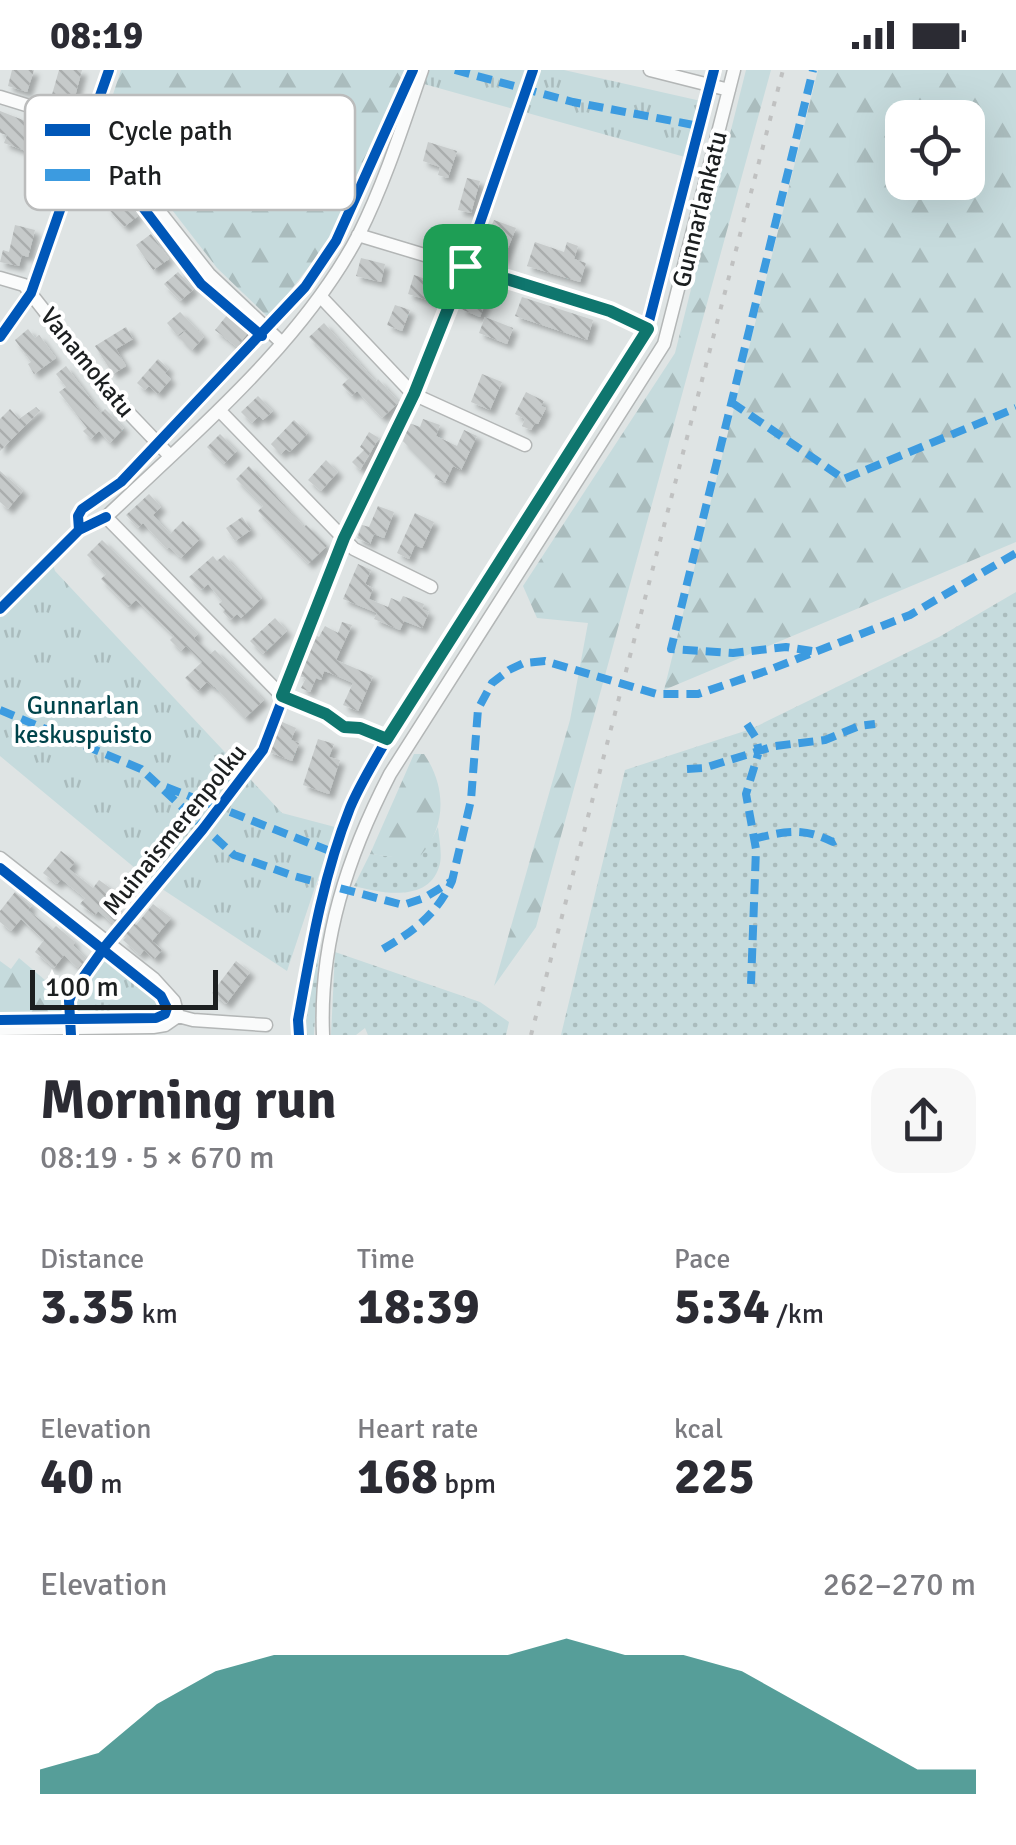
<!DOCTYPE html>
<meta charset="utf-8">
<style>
:root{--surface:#fff;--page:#f7f7f7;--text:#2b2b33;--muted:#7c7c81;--accent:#0f766e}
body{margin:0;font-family:Signika,sans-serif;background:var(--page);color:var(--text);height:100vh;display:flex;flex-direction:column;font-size:38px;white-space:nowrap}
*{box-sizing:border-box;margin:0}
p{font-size:32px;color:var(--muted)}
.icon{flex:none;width:55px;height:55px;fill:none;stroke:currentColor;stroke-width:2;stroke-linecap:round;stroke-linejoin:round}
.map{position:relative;height:965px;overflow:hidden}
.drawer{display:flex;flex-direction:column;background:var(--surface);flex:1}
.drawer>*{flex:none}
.tools{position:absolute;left:885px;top:30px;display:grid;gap:20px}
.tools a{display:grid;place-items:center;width:100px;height:100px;border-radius:20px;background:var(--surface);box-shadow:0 10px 40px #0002;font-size:50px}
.scale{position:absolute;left:30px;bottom:25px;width:188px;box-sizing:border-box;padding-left:10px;border:5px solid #1c1f20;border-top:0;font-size:28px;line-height:35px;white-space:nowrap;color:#1c1f20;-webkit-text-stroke:8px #fff;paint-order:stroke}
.pin{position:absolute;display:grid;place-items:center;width:85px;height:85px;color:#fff;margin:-42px;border-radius:20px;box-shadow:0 5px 15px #0006}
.round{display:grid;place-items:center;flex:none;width:105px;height:105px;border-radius:30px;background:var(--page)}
.head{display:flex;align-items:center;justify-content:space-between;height:170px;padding:0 40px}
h1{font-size:55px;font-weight:700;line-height:75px}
.metrics{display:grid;grid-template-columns:repeat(3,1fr);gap:15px;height:170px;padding:10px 40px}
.metrics div{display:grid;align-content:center}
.metrics b{font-size:50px;font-weight:700}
.metrics small{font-size:28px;font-weight:400}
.metrics p{font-size:28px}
.chart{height:280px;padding:20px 40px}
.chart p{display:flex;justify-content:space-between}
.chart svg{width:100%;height:180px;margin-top:10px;fill:var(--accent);opacity:.7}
.status{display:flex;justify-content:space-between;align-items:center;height:70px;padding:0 50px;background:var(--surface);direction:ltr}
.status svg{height:28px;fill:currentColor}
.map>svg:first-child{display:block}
.grass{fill:url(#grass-dots)}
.forest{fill:url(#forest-firs);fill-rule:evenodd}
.park{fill:url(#park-tufts)}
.building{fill:url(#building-back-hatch);filter:url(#shadow)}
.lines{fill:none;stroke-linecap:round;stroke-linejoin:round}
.minor-casing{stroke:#b3b6b6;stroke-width:15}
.minor{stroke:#fafbfb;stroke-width:12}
.rail{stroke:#c0c1c1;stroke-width:4;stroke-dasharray:5 10;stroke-linecap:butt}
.quiet{stroke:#3c9be0;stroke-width:8;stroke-dasharray:15 8;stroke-linecap:butt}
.cycleway-casing{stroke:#fff;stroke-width:16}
.cycleway{stroke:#0057b8;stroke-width:10}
.route-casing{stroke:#fff;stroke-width:20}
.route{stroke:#0f766e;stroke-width:12}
.labels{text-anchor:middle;stroke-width:8;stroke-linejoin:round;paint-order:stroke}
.street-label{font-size:25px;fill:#1c1f20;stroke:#fff}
.park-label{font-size:25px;fill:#00444b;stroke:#fff}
.key{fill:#fff;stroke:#bbbcbc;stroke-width:2.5}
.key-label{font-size:28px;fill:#1c1f20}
</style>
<div class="status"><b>08:19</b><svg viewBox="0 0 49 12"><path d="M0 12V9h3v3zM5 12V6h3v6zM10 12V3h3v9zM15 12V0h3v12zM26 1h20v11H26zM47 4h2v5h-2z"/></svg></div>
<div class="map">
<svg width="1016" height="965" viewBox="0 0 1016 965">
<defs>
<pattern id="grass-dots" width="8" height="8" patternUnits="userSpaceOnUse" patternTransform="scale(2.5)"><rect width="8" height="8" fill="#c6dbdd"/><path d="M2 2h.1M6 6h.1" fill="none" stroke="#aabcbd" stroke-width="1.8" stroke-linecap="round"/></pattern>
<pattern id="forest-firs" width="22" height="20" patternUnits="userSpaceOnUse" patternTransform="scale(2.5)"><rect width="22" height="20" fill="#c6dbdd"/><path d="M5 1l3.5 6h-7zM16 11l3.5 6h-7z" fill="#aabcbd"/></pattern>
<pattern id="park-tufts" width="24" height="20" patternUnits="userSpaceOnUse" patternTransform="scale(2.5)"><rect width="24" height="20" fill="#c6dbdd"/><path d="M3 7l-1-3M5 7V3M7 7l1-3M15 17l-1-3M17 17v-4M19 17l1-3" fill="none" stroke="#aabcbd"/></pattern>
<pattern id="building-back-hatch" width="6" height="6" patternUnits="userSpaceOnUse" patternTransform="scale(2.5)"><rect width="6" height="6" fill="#c6caca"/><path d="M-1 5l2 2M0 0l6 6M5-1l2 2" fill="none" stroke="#aaadad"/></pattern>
<filter id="shadow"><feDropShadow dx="5" dy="5" stdDeviation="2.5" flood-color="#0004"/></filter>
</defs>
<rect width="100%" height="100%" fill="#dfe4e4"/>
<path class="grass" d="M1016 522V965H561L625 700 751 659 939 567Z
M438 757C439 769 443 786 439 797 428 833 380 823 354 816L370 784C406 788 421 793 438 757Z
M328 822 331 823 319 879 314 965H303L308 922Z
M335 882 480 932 509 952 506 965H368L365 958 356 965H331Z"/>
<path class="forest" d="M121 0H431L396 45 346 149 269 248 217 198 104 52Z
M746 0H771L536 857 494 916 570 650 588 553 537 548 523 516 675 283Z
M818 0H1016V472L664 620ZM902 48H968V112H902Z
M414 684H424C446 716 447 755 421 785L409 789 370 784Z
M19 888 65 927 64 944 0 946V891L11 899Z"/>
<path class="park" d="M429 0H564L701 31 685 87 424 14Z
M49 481 55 501 282 743 335 757 287 901 153 813 0 686V527Z
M103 887 157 927 161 932 158 943 141 946H73C72 922 89 905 103 887Z"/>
<path class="building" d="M12 0H34L27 22 8 16Z
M59 0H82L73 34 51 28Z
M0 41 28 52 27 55 70 67 62 95 71 97 66 116 44 110 48 95 32 90 34 84 4 73 7 65 0 63Z
M428 72 457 81 448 108 438 105 440 97 423 91Z
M467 108 480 111 471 143 458 140Z
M111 112 138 146 124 157 107 137 111 133 101 120Z
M494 150 516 158 503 191 480 182Z
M15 155 35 160 28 187 22 185 19 196 0 192 3 180 9 182Z
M151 164 169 189 153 200 136 175Z
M535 172 564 182 567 172 578 176 574 189 586 193 580 212 527 196Z
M361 188 385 194 381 212 356 206Z
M178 202 194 219 180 231 164 214Z
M414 205 440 214 434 232 408 224Z
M472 213 490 221 480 247 461 239Z
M522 227 593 250 587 270 515 246Z
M395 235 410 240 402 261 387 255Z
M180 242 204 267 192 280 179 267 187 259 177 265 167 253Z
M228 244 250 260 237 277 215 260Z
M485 247 513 258 507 274 479 263Z
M324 253 376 312 378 309 399 332 382 348 357 321 352 326 342 315 349 308 309 267Z
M126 257 133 269 116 279 126 296 113 304 95 276Z
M28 259 35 268 39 265 56 288 34 304 28 294 31 292 15 270Z
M158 289 169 299 165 303 171 309 158 324 149 316 145 320 137 313Z
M66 296 101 343 105 339 124 358 110 373 99 361 91 369 83 361 87 358 59 322 66 317 56 304Z
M482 304 502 312 490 340 471 332Z
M526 322 544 331 541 336 546 338 538 354 535 353 531 360 522 356 525 349 515 344Z
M258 326 273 341 263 350 259 346 252 353 241 342Z
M36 337 40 341 0 381V349L10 339 19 349Z
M423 349 440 355 436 366 457 376 464 360 477 366 461 400 453 396 445 413 434 408 436 404 403 371 409 353 420 357Z
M294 350 308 363 290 382 286 379 281 384 271 374Z
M369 362 379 368 360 400 352 392 364 380 360 377Z
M220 364 237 381 224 394 207 377Z
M326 390 338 402 321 421 308 410Z
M249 396 304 457 306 455 327 476 308 494 258 441 263 436 236 409Z
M0 401 23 421 8 439 0 432Z
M149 424 161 437 153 445 170 464 183 451 200 469 181 488 169 477 167 479 143 453 138 458 126 445Z
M378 436 394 442 384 468 374 464 370 474 357 468 362 455 369 457Z
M415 443 434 452 422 478 415 475 409 489 397 483Z
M242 447 251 460 235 471 226 458Z
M102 470 198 564 194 568 210 584 215 580 264 630 245 648 214 616 212 617 207 612 198 621 185 608 202 592 186 576 181 581 170 570 174 566 136 530 128 537 101 509 106 504 87 485Z
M224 485 262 528 241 548 237 544 230 550 223 542 225 540 219 534 222 531 208 514 201 520 189 507 213 486 217 491Z
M358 494 371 500 365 514 373 518 369 529 388 537 391 528 400 532 403 526 424 534 422 539 429 542 422 558 404 551 400 560 374 549 377 543 343 529Z
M275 548 287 561 263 584 250 571Z
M342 552 352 555 336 590 373 606 358 641 343 635 353 613 330 603 324 601 321 610 316 608 310 622 301 618 306 608 299 606 317 566 319 567 325 556 338 563Z
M280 651 296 658 291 670 299 673 292 691 267 681Z
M318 669 334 674 329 687 340 690 329 724 303 715Z
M61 781 75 792 69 799 93 818 99 810 113 820 106 830 136 855 153 834 171 848 152 871 162 880 154 889 144 880 140 885 123 870 127 866 98 841 95 845 80 834 85 828 61 809 57 814 43 803Z
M15 822 32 836 28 840 52 860 56 856 75 872 73 875 87 889 78 898 64 885 54 898 35 882 44 870 21 849 11 861 0 852V841Z
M236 891 250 902 226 934 212 923Z"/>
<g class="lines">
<g class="minor-casing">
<path id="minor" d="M650 0 729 20
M0 27 91 55 209 204 281 272
M358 165 610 241
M0 208 24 215 105 318 170 386
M320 226 413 324 525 375
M219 340 354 479 431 517
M344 657 326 644 282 626 106 447C194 363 302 273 359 164 385 112 403 55 422 0
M0 788 154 909 174 931 178 946 193 950 266 955
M0 959 153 957 165 955 178 946
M323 965C319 872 348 785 390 704L664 274 734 0"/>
</g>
<use href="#minor" class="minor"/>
<path class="rail" d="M531 965 783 0"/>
<path class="quiet" d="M455 0 573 32 699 56
M731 332 844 409 1016 338
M812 581 786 577 733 583 671 579 813 0
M0 640 141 699 234 785 294 806 403 835 424 828 452 811 471 730 478 639 492 613 509 600 524 593 545 591 657 624H698L766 601 910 545 1016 483
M747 654 756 668 759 681 746 724 756 779 751 914
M687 699 704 698 775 676 825 670 859 656 875 654
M166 717 335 783
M754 769C784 761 804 757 833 772L837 770
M383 879C414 861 437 844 452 811"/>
<g class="cycleway-casing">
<path id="cycleway" d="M88 65 201 214 262 266
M0 267 31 223 109 0
M79 460 78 446 82 439 121 412 305 217 336 171 413 0
M0 539 79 460 106 447
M0 798 161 926 167 938 165 944 156 948 0 950
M71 965 69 931 72 923 107 874 203 759 263 680 344 468 413 324 465 196 533 0
M299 965 298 950C311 878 323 806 350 738 360 714 374 692 387 669L647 259 714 0"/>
</g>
<use href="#cycleway" class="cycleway"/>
</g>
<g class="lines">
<g class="route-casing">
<path id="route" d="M465 196 610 241 648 259 387 669 360 658 344 657 326 644 282 626 344 468 414 324Z"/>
</g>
<use href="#route" class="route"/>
</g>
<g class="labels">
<g class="street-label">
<text transform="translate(699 139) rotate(-76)" y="9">Gunnarlankatu</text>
<text transform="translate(88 292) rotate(51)" y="9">Vanamokatu</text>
<text transform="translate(174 759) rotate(-51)" y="9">Muinaismerenpolku</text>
</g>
<g class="park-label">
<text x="83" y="644">Gunnarlan<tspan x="83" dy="29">keskuspuisto</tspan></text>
</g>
</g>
<rect x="25" y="25" width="330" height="115" rx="15" class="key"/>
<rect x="45" y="54" width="45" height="12" fill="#0057b8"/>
<rect x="45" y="99" width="45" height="12" fill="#3c9be0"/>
<g class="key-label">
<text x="108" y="70">Cycle path</text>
<text x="108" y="115">Path</text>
</g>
</svg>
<div class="tools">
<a><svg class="icon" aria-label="locate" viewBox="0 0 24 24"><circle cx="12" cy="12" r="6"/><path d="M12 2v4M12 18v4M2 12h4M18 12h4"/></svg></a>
</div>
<div class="scale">100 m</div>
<div class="pin" style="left:465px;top:196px;background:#1e9e55"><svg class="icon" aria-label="arrive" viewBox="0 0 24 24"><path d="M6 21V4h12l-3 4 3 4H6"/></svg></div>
</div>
<section class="drawer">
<div class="head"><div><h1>Morning run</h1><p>08:19 · 5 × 670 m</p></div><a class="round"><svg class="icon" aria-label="share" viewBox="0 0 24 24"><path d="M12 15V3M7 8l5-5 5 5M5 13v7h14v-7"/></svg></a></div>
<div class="metrics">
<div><p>Distance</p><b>3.35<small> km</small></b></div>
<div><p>Time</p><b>18:39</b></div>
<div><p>Pace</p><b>5:34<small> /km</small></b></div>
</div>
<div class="metrics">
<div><p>Elevation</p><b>40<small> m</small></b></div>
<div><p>Heart rate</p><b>168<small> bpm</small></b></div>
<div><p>kcal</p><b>225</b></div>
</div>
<div class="chart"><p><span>Elevation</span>262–270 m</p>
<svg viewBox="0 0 160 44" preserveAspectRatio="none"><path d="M0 44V38L10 34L20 22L30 14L40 10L50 10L60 10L70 10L80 10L90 6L100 10L110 10L120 14L130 22L140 30L150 38L160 38V44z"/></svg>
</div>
</section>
